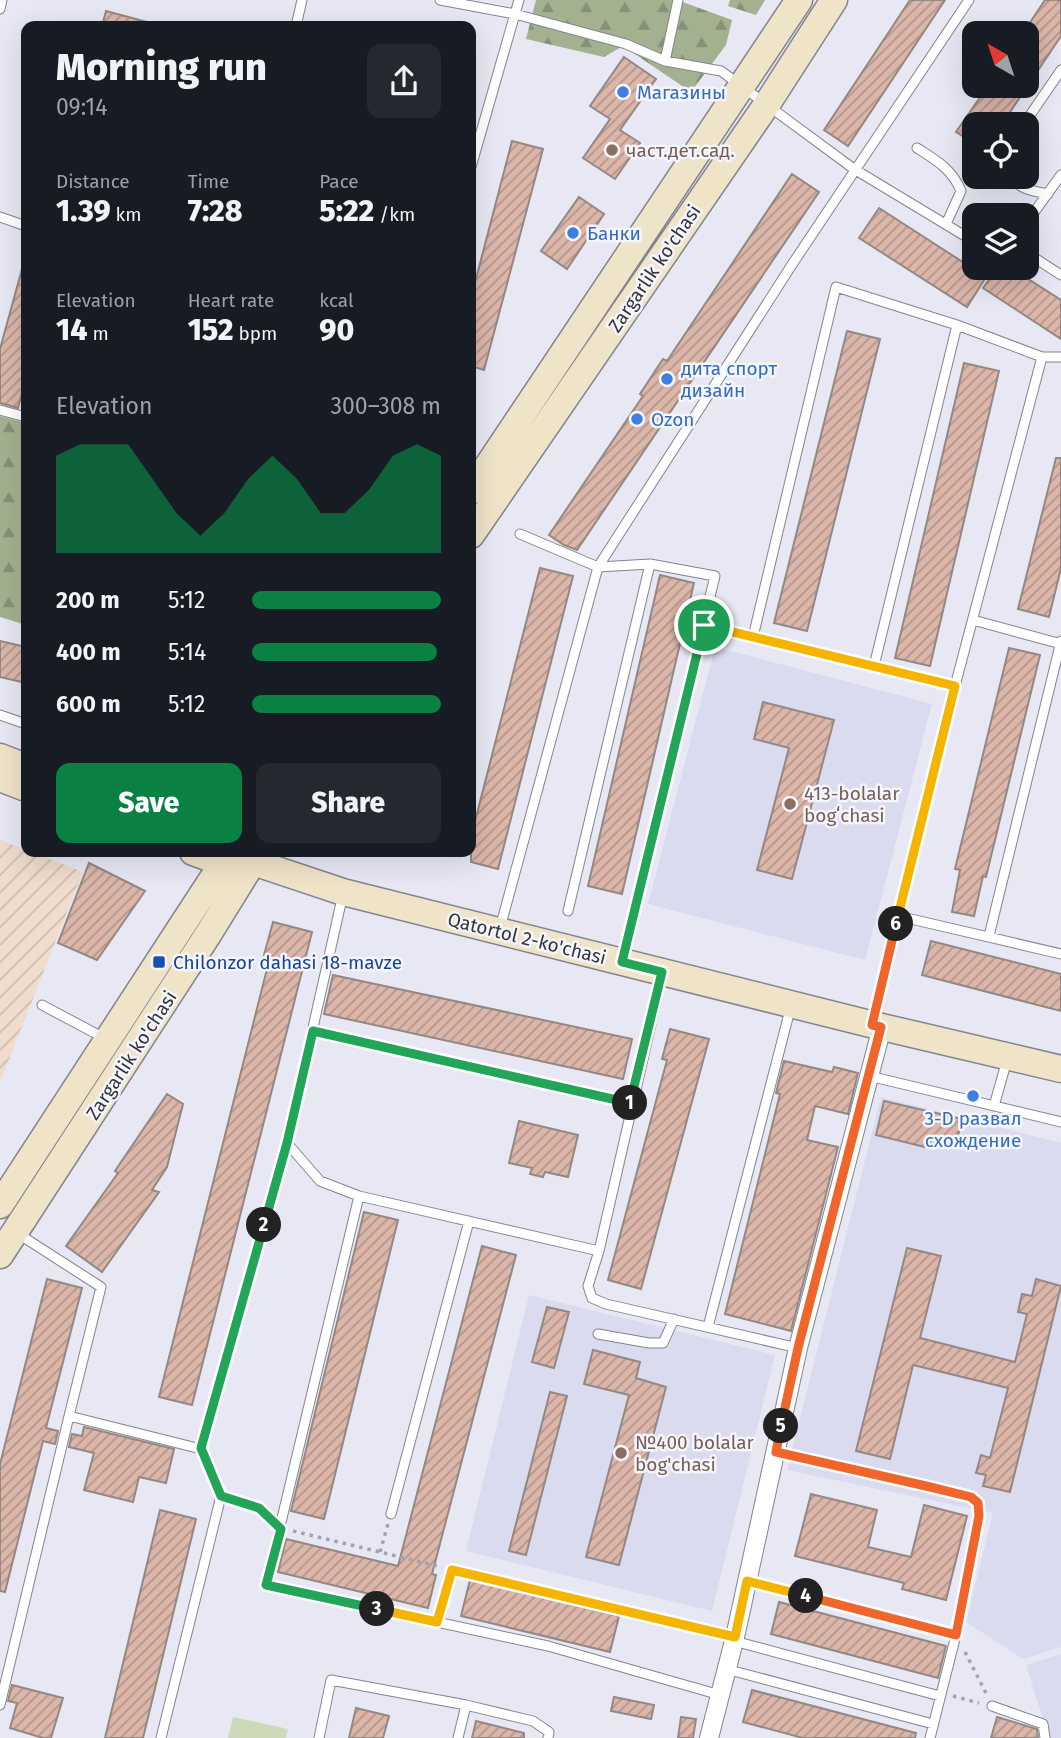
<!DOCTYPE html>
<meta charset="utf-8">
<style>
:root{--surface:#171b24;--page:#242831;--text:#f1f3f6;--muted:#9ea1a6;--accent:#0b8043}
body{margin:0;font-family:"Fira Sans",sans-serif;background:var(--page);color:var(--text);height:100vh;display:flex;flex-direction:column;font-size:26px;white-space:nowrap}
*{box-sizing:border-box;margin:0}
p{font-size:23px;color:var(--muted)}
.icon{flex:none;width:38px;height:38px;fill:none;stroke:currentColor;stroke-width:2;stroke-linecap:round;stroke-linejoin:round}
.map{position:relative;flex:1;overflow:hidden}
.panel{position:absolute;left:21px;top:21px;width:455px;height:836px;display:flex;flex-direction:column;background:var(--surface);border-radius:14px;box-shadow:0 7px 28px #0002}
.panel>*{flex:none}
.needle{width:46px;rotate:321deg}
.buttons{position:absolute;left:962px;top:21px;display:grid;gap:14px}
.buttons a{display:grid;place-items:center;width:77px;height:77px;border-radius:14px;background:var(--surface);box-shadow:0 7px 28px #0002;font-size:35px}
.pin{position:absolute;display:grid;place-items:center;width:60px;height:60px;color:#fff;margin:-30px;border:4px solid #fff;border-radius:50%;box-shadow:0 2px 7px #0007}
.km{position:absolute;width:35px;height:35px;margin:-18px;border-radius:50%;background:#222;color:#fff;font-size:19px;line-height:35px;text-align:center}
.round{display:grid;place-items:center;flex:none;width:74px;height:74px;border-radius:14px;background:var(--page)}
.headline{display:flex;align-items:center;justify-content:space-between;height:119px;padding:0 35px}
h1{font-size:38px;font-weight:800;line-height:52px}
.metrics{display:grid;grid-template-columns:repeat(3,1fr);gap:10px;height:119px;padding:7px 35px}
.metrics div{display:grid;align-content:center}
.metrics b{font-size:30px;font-weight:800}
.metrics small{font-size:19px;font-weight:400}
.metrics p{font-size:19px}
.chart{height:196px;padding:14px 35px}
.chart p{display:flex;justify-content:space-between}
.chart svg{width:100%;height:126px;margin-top:7px;fill:var(--accent);opacity:.7}
.cta{display:flex;gap:14px;margin-top:auto;padding:14px 35px}
.cta a{flex:1;height:80px;border-radius:14px;background:var(--accent);color:#fff;font-size:28px;font-weight:800;line-height:80px;text-align:center}
.cta a+a{background:var(--page);color:var(--text)}
ul{padding:0 35px;list-style:none;font-size:23px}
li{display:grid;grid-template-columns:112px 84px 1fr;align-items:center;height:52px}
li i{height:18px;border-radius:9px;background:var(--accent)}
.map>svg:first-child{display:block}
.built{fill:#dadbee}
.industrial{fill:url(#industrial-furrows)}
.forest{fill:url(#forest-firs)}
.park{fill:#ccdab9}
.building{fill:url(#building-hatch);stroke:#948884;stroke-width:2}
.lines{fill:none;stroke-linecap:round;stroke-linejoin:round}
.lane-casing{stroke:#83848e;stroke-width:11}
.street-casing{stroke:#83848e;stroke-width:20}
.secondary-casing{stroke:#83848e;stroke-width:29}
.path{stroke:#a2a3ab;stroke-width:3.5;stroke-dasharray:3.5 5;stroke-linecap:butt}
.lane{stroke:#fff;stroke-width:9}
.street{stroke:#fff;stroke-width:18}
.secondary{stroke:#efe3c8;stroke-width:26}
.split-1-casing{stroke:#fff;stroke-width:14}
.split-2-casing{stroke:#fff;stroke-width:14}
.split-3-casing{stroke:#fff;stroke-width:14}
.split-4-casing{stroke:#fff;stroke-width:14}
.split-5-casing{stroke:#fff;stroke-width:14}
.split-6-casing{stroke:#fff;stroke-width:14}
.split-7-casing{stroke:#fff;stroke-width:14}
.split-1{stroke:#22a559;stroke-width:9}
.split-2{stroke:#22a559;stroke-width:9}
.split-3{stroke:#22a559;stroke-width:9}
.split-4{stroke:#f5b400;stroke-width:9}
.split-5{stroke:#f0652b;stroke-width:9}
.split-6{stroke:#f0652b;stroke-width:9}
.split-7{stroke:#f5b400;stroke-width:9}
.shop-dot{fill:#3f7fe0;stroke:#f5f6fd;stroke-width:2.5}
.education-dot{fill:#8d6e63;stroke:#f5f6fd;stroke-width:2.5}
.transit-dot{fill:#1a4fb4;stroke:#f5f6fd;stroke-width:2.5}
.labels{text-anchor:middle;stroke-width:5;stroke-linejoin:round;paint-order:stroke}
.shop-label{font-size:19px;fill:#366cbe;stroke:#f5f6fd;text-anchor:start}
.education-label{font-size:19px;fill:#785e54;stroke:#f5f6fd;text-anchor:start}
.street-label{font-size:19px;fill:#343539;stroke:#f5f6fd}
.transit-label{font-size:19px;fill:#164399;stroke:#f5f6fd;text-anchor:start}
</style>
<div class="map">
<svg width="1061" height="1738" viewBox="0 0 1061 1738">
<defs>
<pattern id="industrial-furrows" width="10" height="10" patternUnits="userSpaceOnUse" patternTransform="scale(1.75)"><rect width="10" height="10" fill="#efdccc"/><path d="M-1 1l2-2M0 10L10 0M9 11l2-2" fill="none" stroke="#cebdb0"/></pattern>
<pattern id="forest-firs" width="22" height="20" patternUnits="userSpaceOnUse" patternTransform="scale(1.75)"><rect width="22" height="20" fill="#a3b190"/><path d="M5 1l3.5 6h-7zM16 11l3.5 6h-7z" fill="#869177"/></pattern>
<pattern id="building-hatch" width="6" height="6" patternUnits="userSpaceOnUse" patternTransform="scale(1.75)"><rect width="6" height="6" fill="#dcb6a9"/><path d="M-1 1l2-2M0 6l6-6M5 7l2-2" fill="none" stroke="#b3958b"/></pattern>
</defs>
<rect width="100%" height="100%" fill="#e7e8f4"/>
<path class="built" d="M715 647 932 704 865 960 648 904Z
M881 1097 1061 1143V1647L1023 1659 966 1622 993 1513 787 1470Z
M529 1295 775 1355 712 1611 466 1551Z
M1061 1654V1738H1049L1026 1665Z"/>
<path class="industrial" d="M0 840 26 850V852H32L83 872 0 1082Z"/>
<path class="forest" d="M536 0H677L732 20 726 45 691 92 623 46 604 57 526 39Z
M730 0H765L756 15 728 6Z
M0 416 26 423V625L0 617Z"/>
<path class="park" d="M233 1717 288 1729 286 1738H228Z"/>
<path class="building" d="M910 0H945L848 146 824 130Z
M1045 0H1061V36L1002 124H975V144L956 132 988 86H1027V27Z
M106 11 147 22 146 26H102Z
M624 57 656 79 620 130 640 143 615 179 583 158 610 119 590 106Z
M512 141 543 149 484 370 471 366V298Z
M792 174 819 192 577 550 564 545 549 535 643 396 640 394 663 359 667 361Z
M579 197 604 214 567 269 541 251Z
M879 208 986 277 967 307 859 238Z
M997 268H1011L1061 300V339L983 288Z
M22 269 26 270V378L18 408 0 403V349Z
M847 331 880 339 807 631 774 623Z
M964 363 999 371 930 666 895 658Z
M1056 458H1061V568L1049 617 1018 609Z
M540 568 573 576 498 869 471 862V837Z
M660 575 694 583 622 894 588 886Z
M0 641 26 647V683L0 677Z
M1009 648 1040 655 986 877 983 876 974 916 952 912 960 870 955 869Z
M763 702 834 720 792 879 757 870 789 748 754 739Z
M89 863 145 891 97 960 58 943Z
M273 922 312 932 192 1405 159 1397 270 957 264 955Z
M931 941 1061 974V1011L922 975Z
M333 975 632 1039 623 1079 324 1014Z
M670 1029 709 1039 641 1289 608 1280 667 1060 662 1059Z
M784 1061 832 1072 834 1067 858 1073 848 1114 815 1106 807 1140 838 1147 791 1331 725 1314 780 1094 776 1093Z
M167 1094 183 1104 167 1167 152 1190 159 1192 102 1272 66 1246 118 1173 115 1171Z
M884 1101 962 1119 955 1148 927 1141 925 1147 876 1135Z
M519 1121 578 1135 568 1177 545 1172 543 1177 530 1174 532 1168 509 1163Z
M364 1212 398 1220 324 1519 291 1511Z
M482 1246 516 1255 432 1574 436 1575 428 1608 278 1572 286 1539 398 1566Z
M907 1248 941 1256 920 1338 1015 1362 1027 1314 1018 1312 1022 1294 1032 1296 1036 1279 1061 1286 1010 1492 983 1486 986 1475 976 1473 981 1455 990 1458 1008 1388 913 1365 890 1459 856 1451Z
M47 1279 82 1288 46 1428 58 1431 55 1444 43 1441 5 1592 0 1591V1464Z
M547 1307 569 1312 554 1368 532 1362Z
M593 1350 640 1362 636 1378 666 1387 619 1565 586 1557 629 1395 584 1384Z
M550 1392 567 1396 526 1555 509 1551Z
M84 1427 174 1449 166 1483 139 1477 133 1502 84 1490 94 1453 69 1447 72 1434 82 1436Z
M811 1494 877 1510 868 1547 911 1557 924 1505 967 1516 946 1600 902 1589 904 1583 795 1556Z
M160 1510 196 1519 143 1738H105Z
M470 1580 619 1616 610 1652 461 1616Z
M779 1602 946 1646 938 1678 771 1634Z
M12 1685 63 1698 51 1738H43L10 1728 17 1703 8 1701Z
M752 1690 916 1733 915 1738H803L743 1722Z
M614 1697 654 1705 651 1719 611 1711Z
M356 1708 389 1716 383 1738H349Z
M681 1717 696 1719 693 1738H678Z
M997 1717 1037 1729 1038 1738H991Z
M476 1721 524 1733V1738H472Z"/>
<g class="lines">
<g class="lane-casing">
<path id="lane" d="M440 0 515 14 626 44 665 61 721 71 854 169 975 242
M0 9 2 0
M296 26 302 0
M665 61 678 0
M1024 124 1061 70
M917 148C936 160 952 169 961 191L946 224
M471 167 519 0
M1012 177C1019 190 1035 191 1048 194
M0 217 26 226
M1027 222 1061 175
M1027 253 1061 275
M0 410 26 417
M520 534 598 567 650 564
M973 620 1061 644
M704 625 955 686
M753 637 836 287 957 325 1042 357H1061
M874 666 957 325
M0 715 26 724
M568 911 650 564 715 576 622 960
M898 916 1061 954
M500 928 598 567 793 263 969 0
M989 936 1061 641
M662 976 599 1251 588 1286 592 1298 606 1304 798 1348
M42 1005 106 1039
M872 1024 955 686 1042 357
M313 1031 631 1103
M869 1076 1061 1122
M994 1106 1007 1060
M287 1143 320 1181 359 1196
M17 1233 101 1287 69 1416 201 1449 287 1143 343 894
M599 1251 359 1196 266 1585 548 1646 720 1695
M708 1327 791 1006
M598 1334 649 1343H663L674 1319
M776 1452 926 1486 971 1497 978 1503 979 1516 956 1635 930 1738
M221 1496 259 1508 281 1529
M391 1514 469 1221
M437 1622 452 1570
M734 1641 940 1696
M726 1669 933 1724
M0 1705 69 1416
M992 1706 1043 1724 1045 1738
M161 1738 221 1496 201 1449
M319 1738 331 1680 466 1705 533 1721 549 1732 548 1738
M458 1738 466 1705"/>
</g>
<g class="street-casing">
<path id="street" d="M709 1738 735 1637 798 1348 882 1027"/>
</g>
<g class="secondary-casing">
<path id="secondary" d="M471 491 799 0
M471 535 767 104 834 0
M0 757 26 767
M0 778 26 788
M193 852 224 863 241 862
M243 852 253 862 343 892 882 1027 1061 1069
M0 1205 230 852
M0 1255 209 933 259 852"/>
</g>
<path class="path" d="M293 1531 442 1567
M380 1552 388 1524
M463 1572 718 1633
M761 1584 944 1632
M965 1652 987 1695
M953 1696 979 1703"/>
<use href="#lane" class="lane"/>
<use href="#street" class="street"/>
<use href="#secondary" class="secondary"/>
</g>
<g class="lines">
<g class="split-1-casing">
<path id="split-1" d="M630 1103 662 972 622 962 704 625"/>
</g>
<g class="split-2-casing">
<path id="split-2" d="M264 1225 287 1143 313 1031 630 1103"/>
</g>
<g class="split-3-casing">
<path id="split-3" d="M264 1225 201 1448 221 1496 259 1508 281 1529 266 1585 377 1609"/>
</g>
<g class="split-4-casing">
<path id="split-4" d="M377 1609 437 1622 452 1570 735 1637 747 1581 806 1596"/>
</g>
<g class="split-5-casing">
<path id="split-5" d="M781 1426 776 1452 926 1486 971 1497 978 1503 979 1516 956 1635 806 1596"/>
</g>
<g class="split-6-casing">
<path id="split-6" d="M781 1426 798 1348 881 1027 872 1025 896 924"/>
</g>
<g class="split-7-casing">
<path id="split-7" d="M704 625 955 686 896 924"/>
</g>
<use href="#split-1" class="split-1"/>
<use href="#split-2" class="split-2"/>
<use href="#split-3" class="split-3"/>
<use href="#split-4" class="split-4"/>
<use href="#split-5" class="split-5"/>
<use href="#split-6" class="split-6"/>
<use href="#split-7" class="split-7"/>
</g>
<g class="shop-dot">
<circle cx="623" cy="92" r="7"/>
<circle cx="573" cy="233" r="7"/>
<circle cx="667" cy="379" r="7"/>
<circle cx="637" cy="419" r="7"/>
<circle cx="973" cy="1096" r="7"/>
</g>
<g class="education-dot">
<circle cx="612" cy="150" r="7"/>
<circle cx="790" cy="804" r="7"/>
<circle cx="621" cy="1453" r="7"/>
</g>
<rect class="transit-dot" x="152" y="955" width="14" height="14" rx="3.5"/>
<g class="labels">
<g class="shop-label">
<text x="637" y="99">Магазины</text>
<text x="587" y="240">Банки</text>
<text x="681" y="375">дита спорт<tspan x="681" dy="22">дизайн</tspan></text>
<text x="651" y="426">Ozon</text>
<text x="973" y="1125" text-anchor="middle">3-D развал<tspan x="973" dy="22">схождение</tspan></text>
</g>
<g class="education-label">
<text x="626" y="157">част.дет.сад.</text>
<text x="804" y="800">413-bolalar<tspan x="804" dy="22">bogʻchasi</tspan></text>
<text x="635" y="1449">№400 bolalar<tspan x="635" dy="22">bog'chasi</tspan></text>
</g>
<g class="street-label">
<text transform="translate(654 268) rotate(-56)" y="7">Zargarlik ko'chasi</text>
<text transform="translate(527 938) rotate(14)" y="7">Qatortol 2-ko'chasi</text>
<text transform="translate(131 1055) rotate(-57)" y="7">Zargarlik ko'chasi</text>
</g>
<g class="transit-label">
<text x="173" y="969">Chilonzor dahasi 18-mavze</text>
</g>
</g>
</svg>
<div class="buttons">
<a><svg class="needle" viewBox="-14 -14 28 28"><path d="M0-13l5 13h-10z" fill="#e53935"/><path d="M0 13l5-13h-10z" fill="#9ea1a6"/></svg></a>
<a><svg class="icon" aria-label="locate" viewBox="0 0 24 24"><circle cx="12" cy="12" r="6"/><path d="M12 2v4M12 18v4M2 12h4M18 12h4"/></svg></a>
<a><svg class="icon" aria-label="layers" viewBox="0 0 24 24"><path d="M12 4l9 5-9 5-9-5zM3 14l9 5 9-5"/></svg></a>
</div>
<div class="pin" style="left:704px;top:625px;background:#1e9e55"><svg class="icon" aria-label="arrive" viewBox="0 0 24 24"><path d="M6 21V4h12l-3 4 3 4H6"/></svg></div>
<b class="km" style="left:630px;top:1103px">1</b>
<b class="km" style="left:264px;top:1225px">2</b>
<b class="km" style="left:377px;top:1609px">3</b>
<b class="km" style="left:806px;top:1596px">4</b>
<b class="km" style="left:781px;top:1426px">5</b>
<b class="km" style="left:896px;top:924px">6</b>
<section class="panel">
<div class="headline"><div><h1>Morning run</h1><p>09:14</p></div><a class="round"><svg class="icon" aria-label="share" viewBox="0 0 24 24"><path d="M12 15V3M7 8l5-5 5 5M5 13v7h14v-7"/></svg></a></div>
<div class="metrics">
<div><p>Distance</p><b>1.39<small> km</small></b></div>
<div><p>Time</p><b>7:28</b></div>
<div><p>Pace</p><b>5:22<small> /km</small></b></div>
</div>
<div class="metrics">
<div><p>Elevation</p><b>14<small> m</small></b></div>
<div><p>Heart rate</p><b>152<small> bpm</small></b></div>
<div><p>kcal</p><b>90</b></div>
</div>
<div class="chart"><p><span>Elevation</span>300–308 m</p>
<svg viewBox="0 0 160 44" preserveAspectRatio="none"><path d="M0 44V10L10 6L20 6L30 6L40 18L50 30L60 38L70 30L80 18L90 10L100 18L110 30L120 30L130 22L140 10L150 6L160 10V44z"/></svg>
</div>
<ul>
<li><b>200 m</b>5:12<i style="width:100%"></i></li>
<li><b>400 m</b>5:14<i style="width:98%"></i></li>
<li><b>600 m</b>5:12<i style="width:100%"></i></li>
</ul>
<div class="cta"><a>Save</a><a>Share</a></div>
</section>
</div>
